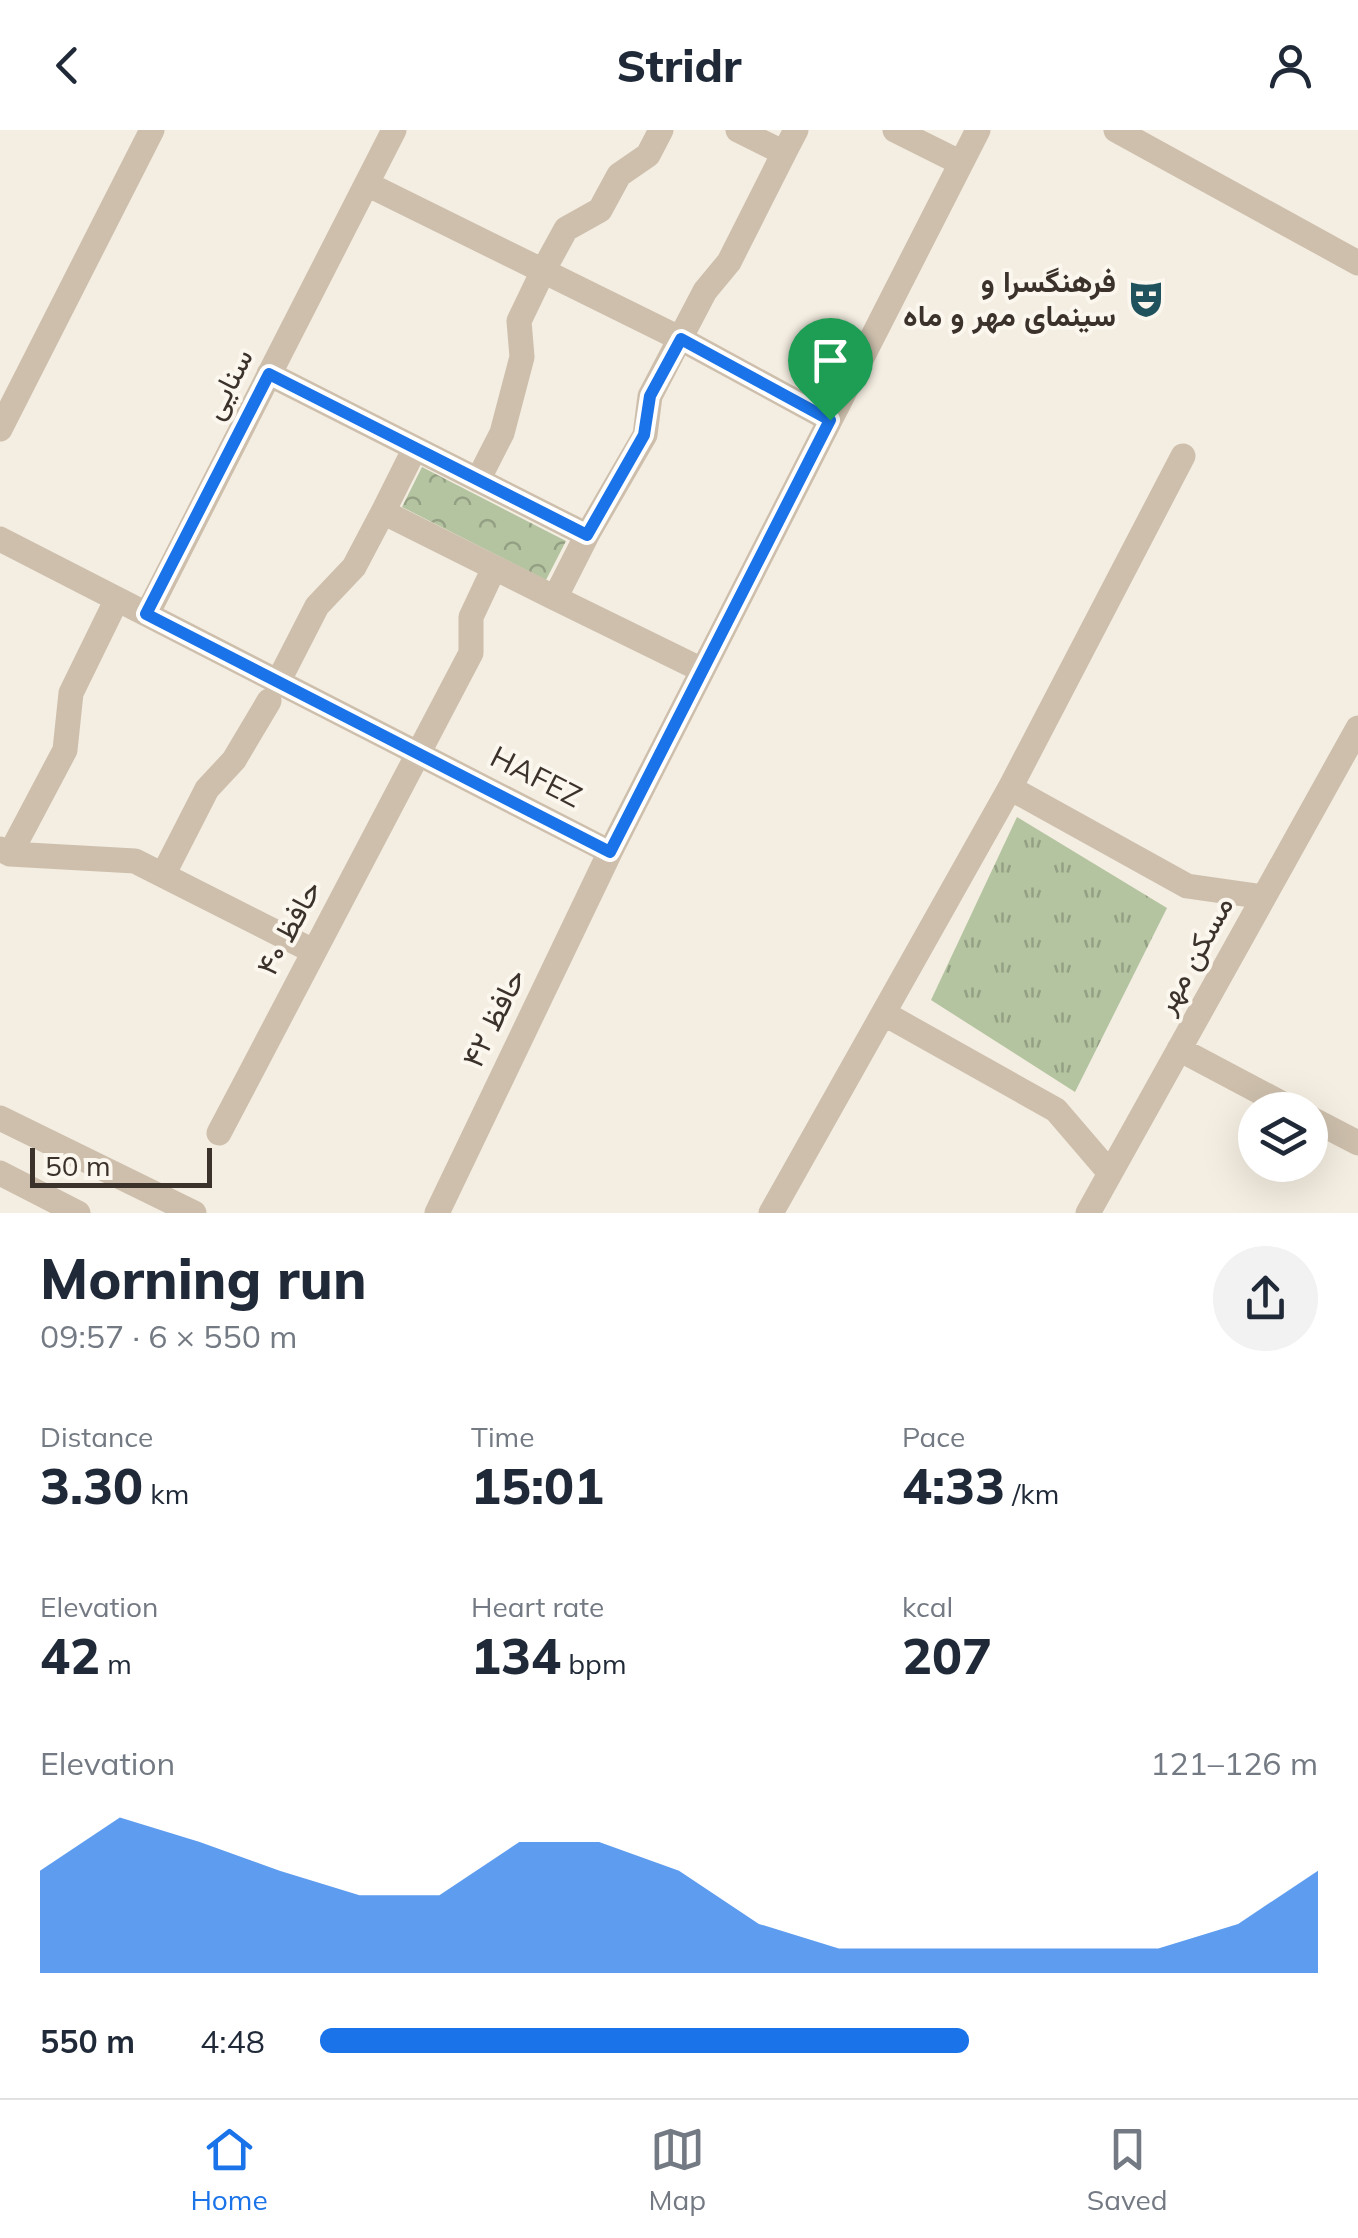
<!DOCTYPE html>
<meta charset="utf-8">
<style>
:root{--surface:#fff;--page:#f2f2f3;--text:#1f2937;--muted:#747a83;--line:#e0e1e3;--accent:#1a73e8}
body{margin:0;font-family:Mulish,Vazirmatn,sans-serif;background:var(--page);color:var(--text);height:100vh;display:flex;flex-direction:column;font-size:38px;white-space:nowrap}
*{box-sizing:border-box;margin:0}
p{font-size:32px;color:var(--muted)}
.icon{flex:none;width:55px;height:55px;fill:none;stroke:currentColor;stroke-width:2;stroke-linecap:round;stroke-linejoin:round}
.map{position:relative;height:1083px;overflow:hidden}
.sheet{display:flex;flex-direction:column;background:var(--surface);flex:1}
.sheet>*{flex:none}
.fabs{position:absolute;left:1238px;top:962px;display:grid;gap:20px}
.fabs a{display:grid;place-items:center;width:90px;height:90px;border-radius:50%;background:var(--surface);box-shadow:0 10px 40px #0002;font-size:50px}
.scale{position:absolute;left:30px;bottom:25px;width:182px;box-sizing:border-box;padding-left:10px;border:5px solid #3b322b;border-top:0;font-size:28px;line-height:35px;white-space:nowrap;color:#3b322b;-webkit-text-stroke:8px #fbf6ee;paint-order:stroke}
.pin{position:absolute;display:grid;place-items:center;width:85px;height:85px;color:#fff;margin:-102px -42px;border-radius:50% 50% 50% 0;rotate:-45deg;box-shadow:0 0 10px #0007}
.pin .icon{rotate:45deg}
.round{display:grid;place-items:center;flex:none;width:105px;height:105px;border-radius:52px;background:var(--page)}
.overview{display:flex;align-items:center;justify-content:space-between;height:170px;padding:0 40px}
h1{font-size:55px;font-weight:800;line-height:75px}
.stats{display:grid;grid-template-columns:repeat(3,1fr);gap:15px;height:170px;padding:10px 40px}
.stats div{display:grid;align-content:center}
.stats b{font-size:50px;font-weight:800}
.stats small{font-size:28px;font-weight:400}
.stats p{font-size:28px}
.chart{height:280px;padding:20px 40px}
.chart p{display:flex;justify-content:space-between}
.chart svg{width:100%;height:180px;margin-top:10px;fill:var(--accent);opacity:.7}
ul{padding:0 40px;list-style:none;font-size:32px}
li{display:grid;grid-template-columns:160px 120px 1fr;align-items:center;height:75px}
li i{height:25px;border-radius:12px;background:var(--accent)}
header{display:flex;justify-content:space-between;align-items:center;height:130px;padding:0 40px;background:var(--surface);font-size:45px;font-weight:800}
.dock{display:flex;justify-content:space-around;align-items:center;height:140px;border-top:2px solid var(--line);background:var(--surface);font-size:28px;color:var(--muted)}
.dock a{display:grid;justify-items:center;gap:5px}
.dock .selected{color:var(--accent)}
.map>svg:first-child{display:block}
.grass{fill:url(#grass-tufts)}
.park{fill:url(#park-crowns)}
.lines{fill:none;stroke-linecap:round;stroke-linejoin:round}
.minor{stroke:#cdbfac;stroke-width:25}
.route-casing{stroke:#fff;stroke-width:20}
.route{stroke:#1a73e8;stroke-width:12}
.labels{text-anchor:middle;stroke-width:8;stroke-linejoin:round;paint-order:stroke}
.poi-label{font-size:30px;font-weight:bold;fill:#3b322b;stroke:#fbf6ee;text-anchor:end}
.street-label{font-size:30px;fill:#3b322b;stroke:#fbf6ee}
</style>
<header><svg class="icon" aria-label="back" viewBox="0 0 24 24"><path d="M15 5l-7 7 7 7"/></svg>Stridr<svg class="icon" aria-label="person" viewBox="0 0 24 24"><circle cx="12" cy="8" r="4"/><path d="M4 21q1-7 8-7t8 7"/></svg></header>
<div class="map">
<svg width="1358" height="1083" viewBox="0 0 1358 1083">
<defs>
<pattern id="grass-tufts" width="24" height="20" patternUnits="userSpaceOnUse" patternTransform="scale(2.5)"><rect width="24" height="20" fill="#b4c4a0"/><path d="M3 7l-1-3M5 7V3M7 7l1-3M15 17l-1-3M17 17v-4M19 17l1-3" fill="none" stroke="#94a083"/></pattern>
<pattern id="park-crowns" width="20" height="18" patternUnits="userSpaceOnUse" patternTransform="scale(2.5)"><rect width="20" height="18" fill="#b4c4a0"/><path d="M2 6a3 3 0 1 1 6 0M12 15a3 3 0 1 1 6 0" fill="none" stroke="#94a083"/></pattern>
</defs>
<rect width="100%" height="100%" fill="#f4ede1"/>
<path class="grass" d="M1017 687 1167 778 1075 962 931 870Z"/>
<path class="park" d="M422 337 566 411 546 450 402 377Z"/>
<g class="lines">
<path class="minor" d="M738 0 784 23 796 0
M895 0 961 33
M1116 0 1358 133
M367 54 681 209 830 290
M269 244 415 318
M0 299 152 0
M478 350 502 303 522 227 519 191 543 141 566 99 600 80 619 45 648 25 661 0
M587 405 415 318 383 382 555 468 587 405 645 305 650 266 705 161 729 132 784 23
M0 409 610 722
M555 468 702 540
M147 484 394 0
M278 552 317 476 354 437 383 382
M1010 658 1187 756 1264 767
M0 719 10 724 135 731 313 821
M10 724 65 620 71 563 117 469
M163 745 207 659 234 630 269 571
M885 884 1056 980 1110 1043
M1179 919 1294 980
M0 988 194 1083
M1310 988 1358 1013
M219 1003 471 523V487L494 438
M0 1043 78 1083
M437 1083 610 722 978 0
M771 1083 1010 658 1183 326
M1088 1083 1358 598"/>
</g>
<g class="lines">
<g class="route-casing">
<path id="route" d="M681 209 830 290 610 722 146 484 269 244 587 405 644 305 650 266Z"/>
</g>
<use href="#route" class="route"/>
</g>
<defs>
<g id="theatre-bare" transform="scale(3)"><path d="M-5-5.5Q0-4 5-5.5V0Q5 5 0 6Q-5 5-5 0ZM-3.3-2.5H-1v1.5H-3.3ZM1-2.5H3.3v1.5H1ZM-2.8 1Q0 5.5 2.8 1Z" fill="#1f525d" stroke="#fbf6ee" stroke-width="2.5" paint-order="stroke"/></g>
</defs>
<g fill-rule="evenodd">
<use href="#theatre-bare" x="1146" y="169"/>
</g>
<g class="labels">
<g class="poi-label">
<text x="1116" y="162">فرهنگسرا و<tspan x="1116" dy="34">سینمای مهر و ماه</tspan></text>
</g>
<g class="street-label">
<text transform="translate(228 254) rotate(-63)" y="10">سنایی</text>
<text transform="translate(536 647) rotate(27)" y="10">HAFEZ</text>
<text transform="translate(289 798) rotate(-62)" y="10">حافظ ۴۰</text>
<text transform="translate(1194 825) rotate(-61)" y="10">مسکن مهر</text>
<text transform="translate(494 888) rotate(-64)" y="10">حافظ ۴۲</text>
</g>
</g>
</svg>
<div class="fabs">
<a><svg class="icon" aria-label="layers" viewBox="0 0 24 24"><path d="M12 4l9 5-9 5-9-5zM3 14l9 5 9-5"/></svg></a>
</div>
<div class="scale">50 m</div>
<div class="pin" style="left:830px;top:290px;background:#1e9e55"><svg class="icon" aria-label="arrive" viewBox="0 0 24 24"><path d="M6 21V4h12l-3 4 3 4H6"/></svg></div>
</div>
<section class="sheet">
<div class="overview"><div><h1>Morning run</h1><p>09:57 · 6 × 550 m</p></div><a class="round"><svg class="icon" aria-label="share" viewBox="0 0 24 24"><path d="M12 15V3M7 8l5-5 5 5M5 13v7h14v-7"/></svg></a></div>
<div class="stats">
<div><p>Distance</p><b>3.30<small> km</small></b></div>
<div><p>Time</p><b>15:01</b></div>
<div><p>Pace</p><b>4:33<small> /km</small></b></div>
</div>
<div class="stats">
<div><p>Elevation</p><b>42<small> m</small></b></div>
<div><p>Heart rate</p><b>134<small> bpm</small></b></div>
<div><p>kcal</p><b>207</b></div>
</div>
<div class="chart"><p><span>Elevation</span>121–126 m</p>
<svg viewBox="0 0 160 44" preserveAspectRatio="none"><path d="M0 44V19L10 6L20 12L30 19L40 25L50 25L60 12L70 12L80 19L90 32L100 38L110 38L120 38L130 38L140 38L150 32L160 19V44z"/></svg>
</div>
<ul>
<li><b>550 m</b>4:48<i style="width:65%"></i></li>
</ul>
</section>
<nav class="dock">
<a class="selected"><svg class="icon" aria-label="home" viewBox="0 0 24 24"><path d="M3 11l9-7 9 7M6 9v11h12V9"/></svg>Home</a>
<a><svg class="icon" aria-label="map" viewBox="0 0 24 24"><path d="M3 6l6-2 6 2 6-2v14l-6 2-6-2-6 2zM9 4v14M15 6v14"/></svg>Map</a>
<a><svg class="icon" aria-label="saved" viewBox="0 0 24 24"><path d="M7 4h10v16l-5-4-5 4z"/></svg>Saved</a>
</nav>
